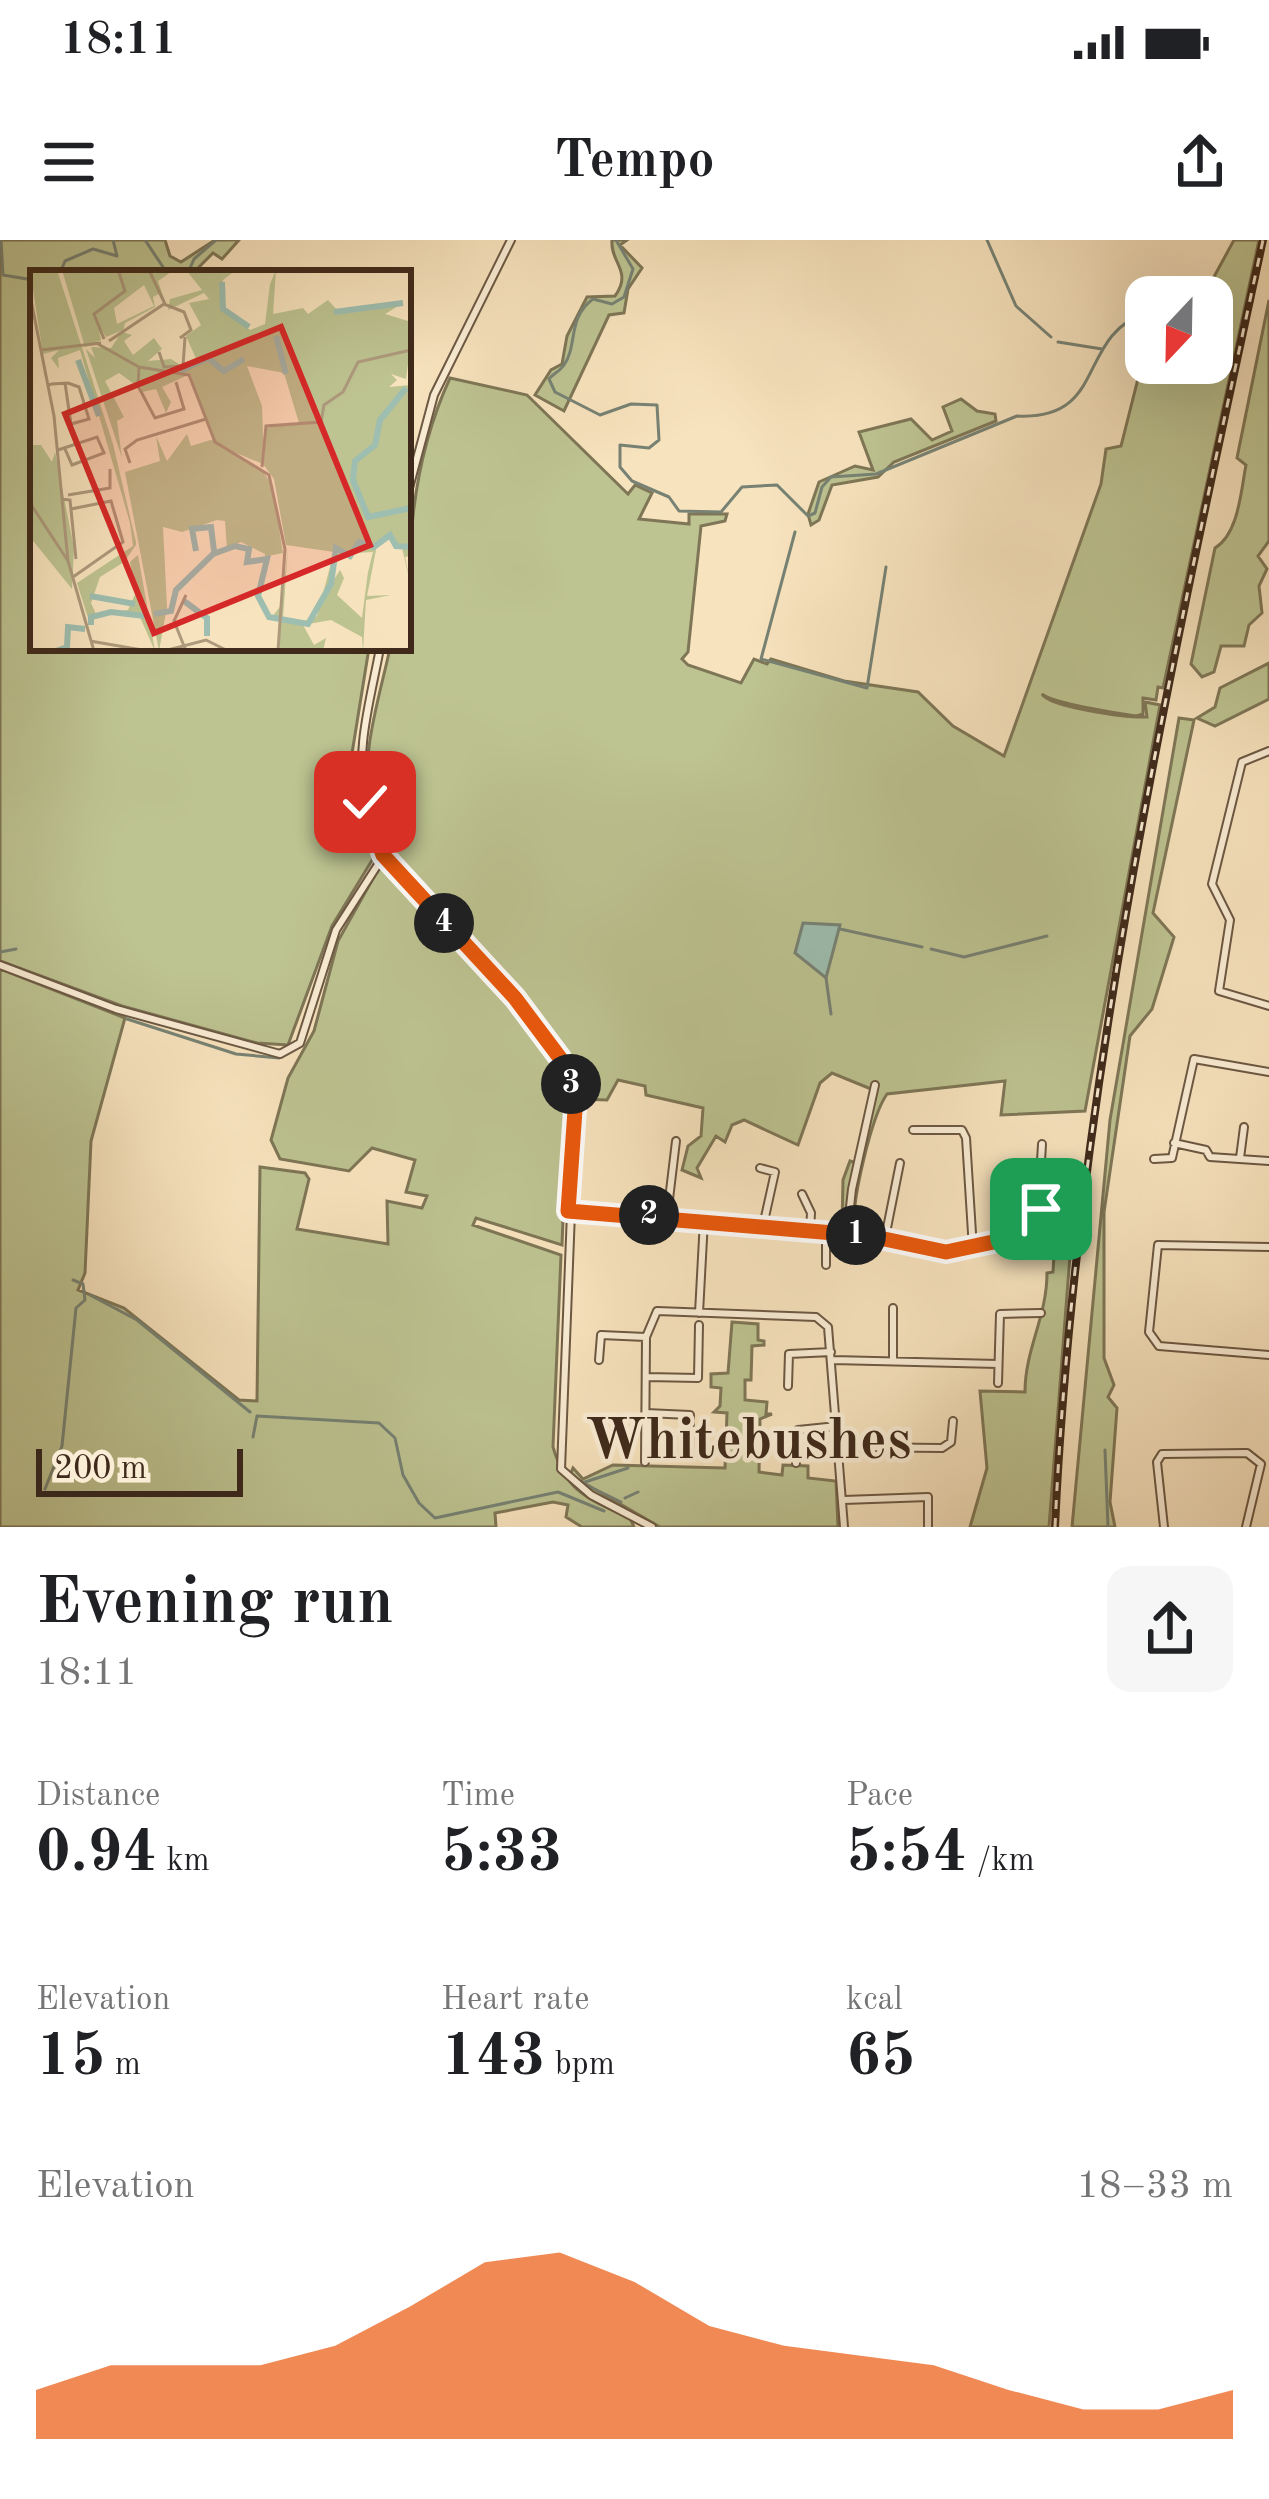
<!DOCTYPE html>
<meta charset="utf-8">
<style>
:root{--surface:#fff;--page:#f6f6f6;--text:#202124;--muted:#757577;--accent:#ea580c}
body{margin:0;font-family:"Old Standard TT",serif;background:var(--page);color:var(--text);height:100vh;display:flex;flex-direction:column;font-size:45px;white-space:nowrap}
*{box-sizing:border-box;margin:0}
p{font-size:39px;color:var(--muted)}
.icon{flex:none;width:66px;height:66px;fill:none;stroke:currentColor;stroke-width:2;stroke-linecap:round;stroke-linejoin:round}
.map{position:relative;height:1287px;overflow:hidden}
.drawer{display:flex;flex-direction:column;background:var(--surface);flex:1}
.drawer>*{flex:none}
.needle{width:78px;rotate:202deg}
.fabs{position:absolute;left:1125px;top:36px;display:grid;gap:24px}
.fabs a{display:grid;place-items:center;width:108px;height:108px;border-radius:24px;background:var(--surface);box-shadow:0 12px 48px #0002;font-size:60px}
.scale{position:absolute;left:36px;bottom:30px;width:207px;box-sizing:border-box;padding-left:12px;border:6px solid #3e291a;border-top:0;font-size:33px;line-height:42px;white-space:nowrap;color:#3e291a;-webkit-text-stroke:9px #faedd5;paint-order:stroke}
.pin{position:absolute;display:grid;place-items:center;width:102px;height:102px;color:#fff;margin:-51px;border-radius:24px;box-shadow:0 6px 18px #0006}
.km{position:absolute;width:60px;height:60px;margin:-30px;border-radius:50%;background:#222;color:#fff;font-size:33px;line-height:60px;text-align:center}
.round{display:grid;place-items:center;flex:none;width:126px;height:126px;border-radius:24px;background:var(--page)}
.overview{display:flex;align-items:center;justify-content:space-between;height:204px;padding:0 36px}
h1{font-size:66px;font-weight:800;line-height:90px}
.metrics{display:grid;grid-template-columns:repeat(3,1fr);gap:18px;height:204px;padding:12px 36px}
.metrics div{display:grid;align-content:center}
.metrics b{font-size:60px;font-weight:800}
.metrics small{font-size:33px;font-weight:400}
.metrics p{font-size:33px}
.chart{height:336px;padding:24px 36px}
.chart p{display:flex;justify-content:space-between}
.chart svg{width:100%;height:216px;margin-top:12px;fill:var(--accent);opacity:.7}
.status{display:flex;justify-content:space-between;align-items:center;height:84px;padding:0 60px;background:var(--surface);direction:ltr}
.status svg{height:33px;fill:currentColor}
header{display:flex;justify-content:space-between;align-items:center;height:156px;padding:0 36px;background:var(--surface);font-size:54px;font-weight:800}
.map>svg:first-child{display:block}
.green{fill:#bdc391;stroke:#7e7656;stroke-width:3}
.water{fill:#9dbeb0;stroke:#778274;stroke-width:3}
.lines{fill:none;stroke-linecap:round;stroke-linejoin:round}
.stream{stroke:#778274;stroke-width:3}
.street-casing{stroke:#6c5843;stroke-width:10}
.street{stroke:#faedd5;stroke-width:6}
.rail-casing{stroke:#3e291a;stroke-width:8}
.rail{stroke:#faedd5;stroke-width:3;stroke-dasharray:9;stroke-linecap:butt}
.route-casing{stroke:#fff;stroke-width:24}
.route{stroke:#ea580c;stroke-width:15}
.labels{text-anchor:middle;stroke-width:9;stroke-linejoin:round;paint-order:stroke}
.district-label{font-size:57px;font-weight:bold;fill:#3e291a;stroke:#faedd5}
.inset-river{fill:none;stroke:#9dbeb0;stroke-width:6}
.inset-road{fill:none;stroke:#ad997c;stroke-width:3}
.view{fill:#d62828;fill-opacity:0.15;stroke:#d62828;stroke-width:6}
.inset-edge{fill:none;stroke:#3e291a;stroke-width:6}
</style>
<div class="status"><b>18:11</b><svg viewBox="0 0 49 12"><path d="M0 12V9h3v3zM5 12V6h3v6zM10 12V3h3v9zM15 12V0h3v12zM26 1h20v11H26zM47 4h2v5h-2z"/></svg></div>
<header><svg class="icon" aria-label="menu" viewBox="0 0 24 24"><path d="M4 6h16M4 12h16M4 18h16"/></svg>Tempo<svg class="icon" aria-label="share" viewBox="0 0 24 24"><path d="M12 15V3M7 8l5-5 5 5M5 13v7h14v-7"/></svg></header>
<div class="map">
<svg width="1269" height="1287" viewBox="0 0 1269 1287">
<rect width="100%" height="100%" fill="#f7e3be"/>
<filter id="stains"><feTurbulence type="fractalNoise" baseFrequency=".00167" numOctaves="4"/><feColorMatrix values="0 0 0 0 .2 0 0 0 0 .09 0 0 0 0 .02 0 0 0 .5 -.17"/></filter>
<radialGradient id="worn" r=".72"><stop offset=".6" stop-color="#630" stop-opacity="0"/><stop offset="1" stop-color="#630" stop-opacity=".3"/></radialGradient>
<path class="green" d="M0 0H165L170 16 181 22 215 0H239L222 19 213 13 193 33H33V408H369L349 532 356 538 374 617 332 686 288 805 257 803 122 766 0 721Z
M612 0H627L620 5 642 28 628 49 624 73 609 75 564 171 535 155 551 130 562 124 567 96 587 57 615 56C633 31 610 23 612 0Z
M1234 0H1259L1163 448 1158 447 1156 460 1143 458V474L1136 476C1116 473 1053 463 1042 454 1049 467 1127 478 1147 477L1145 462 1160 465 1085 871 1001 875 1005 841 887 854C872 875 850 965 855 989L842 988 843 940 850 921 859 924 876 851 832 833 820 843 798 905 744 880 732 885 725 902 716 896 697 928 701 938 682 930 688 906 701 896 703 868 646 855 645 846 618 840 607 860 578 859C571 820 547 787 521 757 460 686 356 611 369 507 373 474 383 441 390 408H408C408 312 409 227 450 138L527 155 628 254 635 245 652 253 639 279 689 284V274H727L725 281 701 286 688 412 682 419 688 425 741 443 754 419 767 424 771 419 844 441 918 452 953 486 1004 516 1101 244 1106 209 1121 206 1146 107V123H1212V57H1203Z
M1269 60V301L1258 316 1267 329 1259 346 1262 373 1249 385 1244 406H1221L1214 432 1202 437 1191 424 1215 308C1239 293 1241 250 1246 225L1237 218Z
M961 159 977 171 995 174 996 181 894 222 878 237 832 245 819 280 811 285 808 274 819 242 855 226 873 230 859 192 911 179 932 200 952 191 943 167Z
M1269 423V459L1215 486 1197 478 1215 467 1220 448Z
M1179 478 1194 480 1153 673 1174 697 1152 769 1130 796 1104 972V1118L1114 1145 1108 1157 1117 1168 1110 1262 1115 1287H1072L1110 880Z
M380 626 511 760 554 817 568 852 562 1005 476 978 473 985 561 1015 553 1207C566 1252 588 1259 630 1278L634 1287H582L566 1277 568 1265 553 1262 495 1273 496 1287H0V729L125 778 91 901 85 1033 78 1050 124 1068 239 1160 257 1161 260 927 305 933 309 939 297 989 388 1004 387 961 422 968 427 956 406 952 415 920 372 908 349 931 280 919 271 900 288 838 314 791 338 701Z
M1075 951 1049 1287H970L987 1228 980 1151 1025 1152C1025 1109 1047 1077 1047 1033L1053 1032 1057 966Z
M732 1082 758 1084V1100L764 1101V1105L752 1106 751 1140H745V1160L767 1162 766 1174H772L760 1179 759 1232 782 1235 783 1225 808 1226V1238L836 1241 838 1287H660L570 1235 573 1228 583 1239 613 1225 725 1228 727 1173 714 1172 720 1166 721 1148 711 1147V1134L728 1133Z"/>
<path class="water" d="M803 683 840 685 826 738 795 713Z"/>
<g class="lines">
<path class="stream" d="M1 0 3 35 33 40
M145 0 167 33
M616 0 633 29 624 57 612 64 593 59C567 78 578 105 564 125 560 131 553 134 549 139L555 152 600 175 631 164 657 165 659 200 649 208 620 205V227L632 241 669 257 679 271 721 272 742 247 777 245 808 276 815 273 822 247 831 237 876 234 1017 176C1108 181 1076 96 1146 73
M987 0 1016 66 1051 97
M60 33 65 21 93 9 117 16 113 0
M188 33 194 19 216 0
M1212 88 1231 92
M1058 102 1102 109
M795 292 761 419 867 448 886 327
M840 689 922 707
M931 709 964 717 1047 696
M0 712 16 709
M826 738 831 774
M127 779 236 814 279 818
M90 1055 137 1080 250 1172
M253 1197 257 1176 379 1183 395 1198 403 1235 419 1263 435 1278 558 1252 604 1271
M1105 1210 1108 1287
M45 1249 62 1206 76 1068 85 1060 83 1044 73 1040
M625 1258 638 1252
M621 1262 582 1243 628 1228"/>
<g class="street-casing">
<path id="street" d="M408 252 434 155 511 0
M380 408C371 458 354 512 366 563 394 684 569 748 575 870L561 1229 591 1255 652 1287
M1269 511 1242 522 1212 644 1230 680 1219 751 1269 766
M0 725 116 769 280 814 300 803 336 690 384 615
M913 890H962L966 898 973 1009
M1174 903 1206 910 1210 917 1269 921
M1240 918 1244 887
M1154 919 1172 918 1194 819 1269 832
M760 928 775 932 763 986
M802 954 811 973 810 990
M570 972 870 996 946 1012 995 1004 1037 989 1042 904
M667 976 676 901
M847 994 852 949 875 845
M885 998 900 923
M1269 1007 1158 1005 1149 1092 1159 1106 1269 1115
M826 1025V992
M893 1068V1121
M699 1073 704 980
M599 1120 601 1095 646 1097
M833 1120 998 1124
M647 1137 698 1138 699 1085
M998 1143 1000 1074 1041 1073
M788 1146 789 1114 831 1112
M646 1173 690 1175 689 1214
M840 1207 942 1208 951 1202 953 1181
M645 1222 646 1097 657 1071 816 1077 828 1087 844 1287
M796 1223 798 1190 837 1186
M844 1260 928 1257V1287
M1164 1287 1157 1222 1162 1214 1247 1213 1261 1224 1246 1287"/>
</g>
<use href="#street" class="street"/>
<g class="rail-casing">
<path id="rail" d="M1055 1287C1075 851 1171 425 1263 0"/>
</g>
<use href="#rail" class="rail"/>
</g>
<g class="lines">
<g class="route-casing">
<path id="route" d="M365 562 383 615 515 758 560 818 575 870 568 971 870 996 946 1012 1031 994 1041 969"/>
</g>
<use href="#route" class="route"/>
</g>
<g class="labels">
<g class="district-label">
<text x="748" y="1218">Whitebushes</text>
</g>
</g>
<g transform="translate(30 30)">
<rect width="381" height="381" fill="#f7e3be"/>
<path d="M0 0H27L83 174 106 272V275L94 292 70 307 61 333 66 344 98 340 106 322 100 292 108 285 125 381 109 345H65L60 354 47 313 103 276 100 253 50 80 28 88 29 99 21 88 29 80 13 84ZM32 0H144L128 11 135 32 131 23 123 27 125 37 95 53 93 62 102 65 94 71 103 85 124 68 132 79 118 91 141 89 157 99 168 93 156 66 171 55 159 33 179 29 174 23 138 40 140 29 172 20 156 0H206L193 10 194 38 220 60 235 54 240 14 246 0 243 44 273 38 278 44 298 30 307 40 373 33 355 44 378 51 381 71 376 109 361 104 367 110 359 117 381 115V286L375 287 381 316 372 278 362 268 347 275 337 326 361 325 336 330 333 381 332 367 301 350 273 355 284 375 296 368 293 381H249L251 350 237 347 225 322 234 318 235 284 211 272 197 279 195 251 187 250 152 262 133 257 137 337 129 381 95 202 130 191 126 166 137 191 157 164 161 176 184 169 160 104 132 117 141 132 136 143 126 119 112 122 108 96 107 116 89 103 75 111 94 147 87 151 92 188 56 79 65 88 61 77 81 78 93 60 76 67 68 54 71 70 55 77ZM114 15 124 36 87 54 84 38ZM217 96 254 103 269 153 235 158 234 191 232 136ZM194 178 233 194 244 209 256 275 304 282 287 346 277 351 253 348 258 278 252 334 242 347 230 330 238 286 253 283 242 214 230 198ZM343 282 338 302 332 348 307 325 314 308 310 300 301 314 300 299 308 284ZM0 175H11L22 192 25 182 44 278 42 319 0 267Z" fill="#bdc391" fill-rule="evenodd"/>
<path class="inset-river" d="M192 12 193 39 219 57M304 42 373 33M246 66 256 104M48 90 69 146M150 101 178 88 194 101 214 89M376 118 350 150 345 175 325 191 323 210 338 247 381 238M166 281 162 259 181 257 184 281M60 326 105 334M154 331 177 348V366M124 344 141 341 146 320 183 284 205 276 219 279 217 292 237 289 228 326 239 347 278 354 301 314 306 278 320 286 329 272 344 277 360 265 366 276 381 277M61 355V347L81 342 115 346M26 381 37 377 38 357 55 359"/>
<path class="inset-road" d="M119 0 135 34M381 4V74M0 25 24 146 38 291 64 381M74 69 64 44 95 21 88 0M79 71 134 34 154 42 161 60 150 68M68 74 109 97 159 105 185 172 239 205 255 279 248 381M11 80 71 73M129 82 134 97 153 96 155 67M109 97 108 116 125 148 154 139 146 112M18 115 22 114 38 113 49 117 59 149 41 154 35 113M28 180 67 167 74 183 42 195 35 179M100 193 95 179 107 170 176 149M232 197 236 156 291 152 294 135 313 122 328 92 381 80M38 225 80 218V199M31 229 40 230 46 289M0 233 38 291M41 239 81 231 93 272 43 307M156 325 144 351 156 381M60 371 118 381M134 381 176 370 198 381"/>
<path class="view" d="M251 57 340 275 124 363 35 144Z"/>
<rect width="381" height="381" class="inset-edge"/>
</g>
<rect width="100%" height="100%" filter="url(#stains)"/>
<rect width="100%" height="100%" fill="url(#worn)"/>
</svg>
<div class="fabs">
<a><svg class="needle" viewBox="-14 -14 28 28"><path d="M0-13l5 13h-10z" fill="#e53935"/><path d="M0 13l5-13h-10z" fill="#757577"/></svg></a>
</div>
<div class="scale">200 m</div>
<div class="pin" style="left:1041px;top:969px;background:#1e9e55"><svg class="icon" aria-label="arrive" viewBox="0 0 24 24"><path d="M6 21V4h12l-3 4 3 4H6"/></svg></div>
<div class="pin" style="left:365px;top:562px;background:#d93025"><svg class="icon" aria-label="check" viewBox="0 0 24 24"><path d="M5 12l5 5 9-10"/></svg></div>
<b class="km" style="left:856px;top:995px">1</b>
<b class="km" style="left:649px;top:975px">2</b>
<b class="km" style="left:571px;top:844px">3</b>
<b class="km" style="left:444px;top:683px">4</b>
</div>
<section class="drawer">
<div class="overview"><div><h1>Evening run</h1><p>18:11</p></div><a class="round"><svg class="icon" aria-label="share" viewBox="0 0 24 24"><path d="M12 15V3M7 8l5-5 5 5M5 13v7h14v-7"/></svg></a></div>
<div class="metrics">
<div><p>Distance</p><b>0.94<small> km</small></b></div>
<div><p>Time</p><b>5:33</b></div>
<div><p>Pace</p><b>5:54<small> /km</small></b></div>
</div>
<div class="metrics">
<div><p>Elevation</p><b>15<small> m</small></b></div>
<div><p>Heart rate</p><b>143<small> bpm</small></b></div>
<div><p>kcal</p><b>65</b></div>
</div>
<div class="chart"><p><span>Elevation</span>18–33 m</p>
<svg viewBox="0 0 160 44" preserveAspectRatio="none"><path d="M0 44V34L10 29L20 29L30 29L40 25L50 17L60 8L70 6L80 12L90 21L100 25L110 27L120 29L130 34L140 38L150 38L160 34V44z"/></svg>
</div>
</section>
